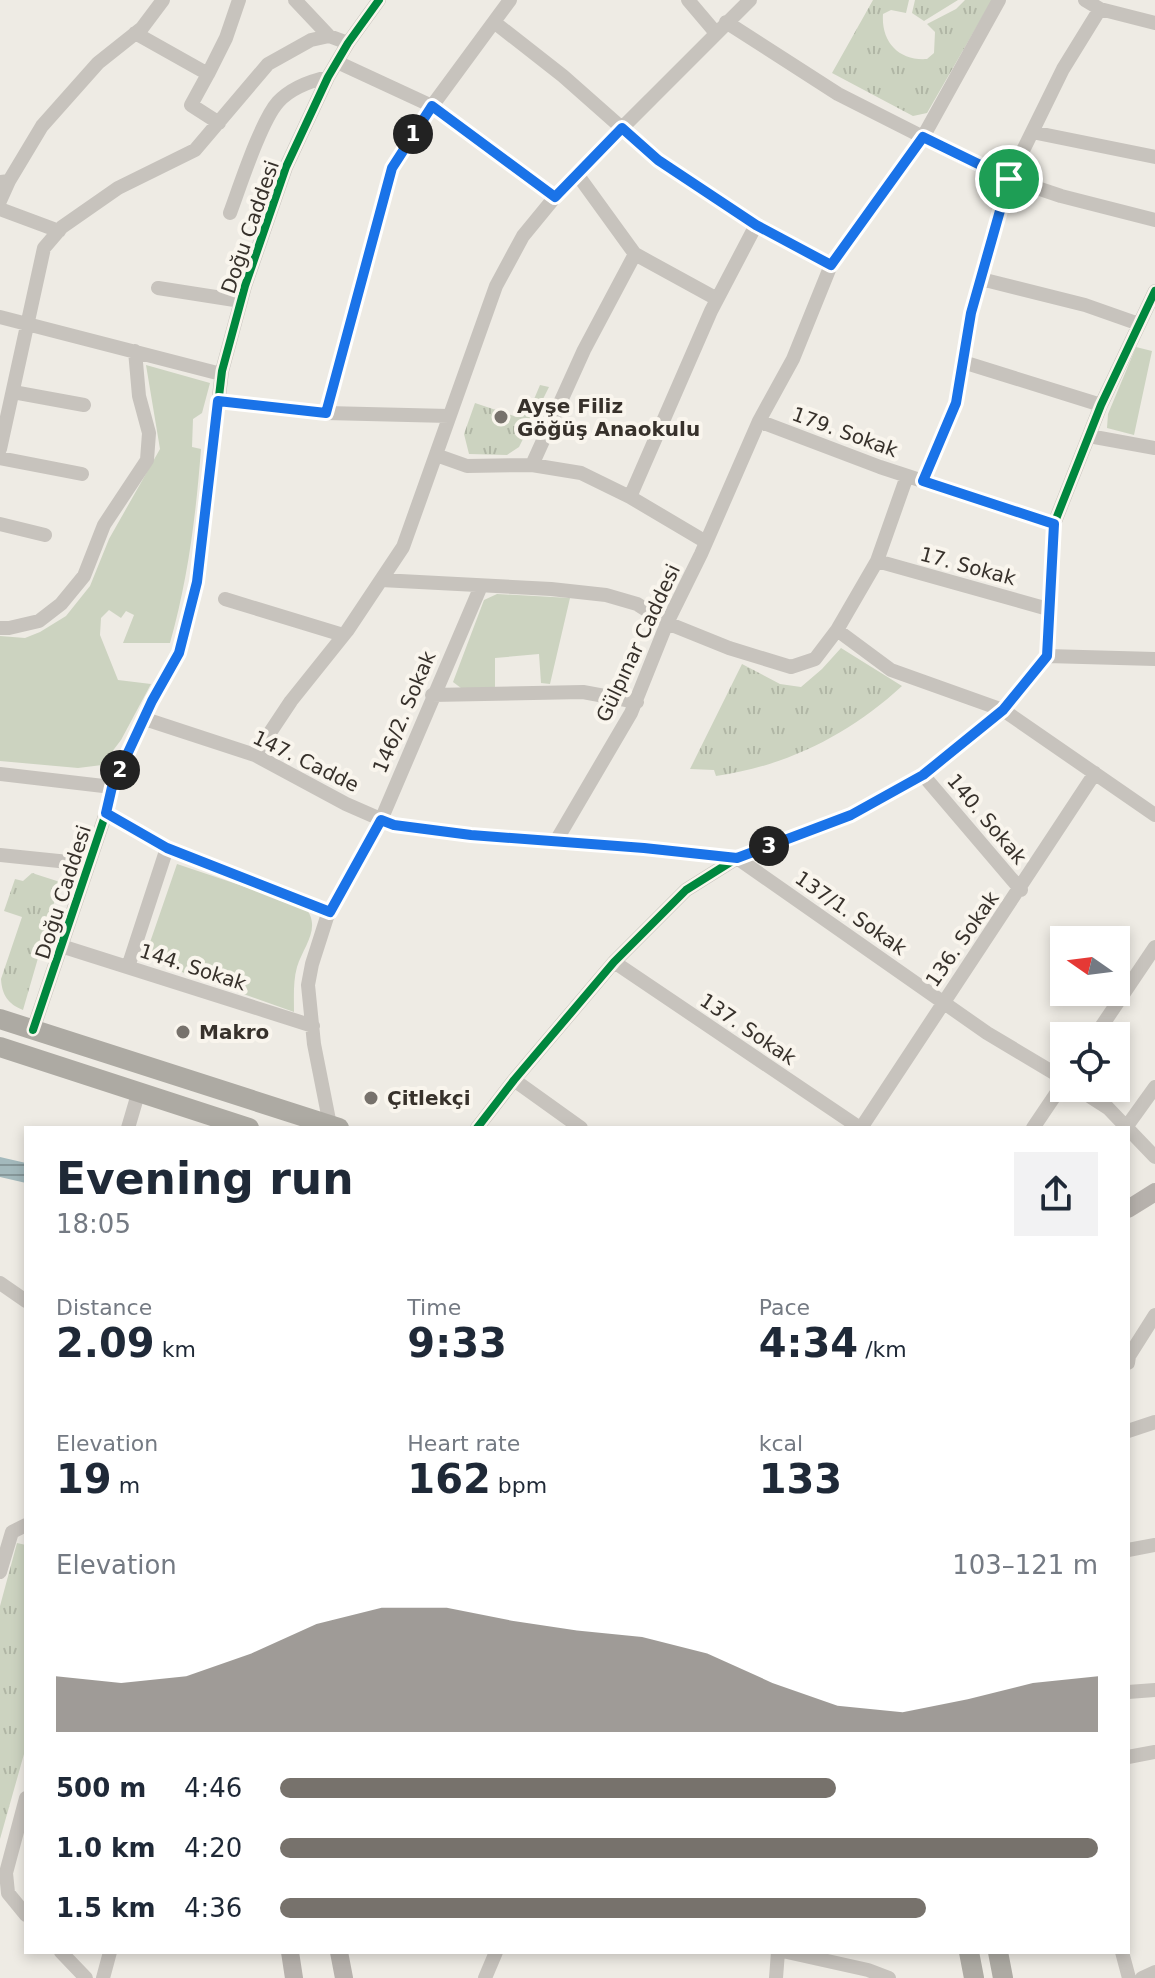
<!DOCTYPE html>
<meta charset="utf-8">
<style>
:root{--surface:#fff;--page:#f2f2f3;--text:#1f2937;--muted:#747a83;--accent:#77726c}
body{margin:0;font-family:"DejaVu Sans",sans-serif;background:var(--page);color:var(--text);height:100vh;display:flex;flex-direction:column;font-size:30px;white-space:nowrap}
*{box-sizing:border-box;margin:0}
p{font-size:26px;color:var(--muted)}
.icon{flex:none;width:44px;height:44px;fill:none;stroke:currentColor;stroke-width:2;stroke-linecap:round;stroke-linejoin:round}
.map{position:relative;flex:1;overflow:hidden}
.sheet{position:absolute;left:24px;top:1126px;width:1106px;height:828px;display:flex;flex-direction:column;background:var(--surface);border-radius:0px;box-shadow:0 4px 12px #0003}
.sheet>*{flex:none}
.needle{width:52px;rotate:284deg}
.fabs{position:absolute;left:1050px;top:926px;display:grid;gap:16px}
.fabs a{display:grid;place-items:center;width:80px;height:80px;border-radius:0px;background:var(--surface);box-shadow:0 4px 12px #0003;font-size:40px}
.pin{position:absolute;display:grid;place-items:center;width:68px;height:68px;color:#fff;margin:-34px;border:4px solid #fff;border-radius:50%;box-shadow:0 2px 8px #0007}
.km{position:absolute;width:40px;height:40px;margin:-20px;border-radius:50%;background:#222;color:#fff;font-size:22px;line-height:40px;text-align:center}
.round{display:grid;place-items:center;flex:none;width:84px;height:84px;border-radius:0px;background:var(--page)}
.overview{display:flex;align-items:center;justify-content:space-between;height:136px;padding:0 32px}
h1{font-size:44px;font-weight:600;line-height:60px}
.stats{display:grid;grid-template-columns:repeat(3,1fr);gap:12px;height:136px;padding:8px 32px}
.stats div{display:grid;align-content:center}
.stats b{font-size:40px;font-weight:600}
.stats small{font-size:22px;font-weight:400}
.stats p{font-size:22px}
.chart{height:224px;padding:16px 32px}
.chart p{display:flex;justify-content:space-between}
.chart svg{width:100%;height:144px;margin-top:8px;fill:var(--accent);opacity:.7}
ul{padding:0 32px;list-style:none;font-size:26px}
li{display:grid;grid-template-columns:128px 96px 1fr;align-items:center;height:60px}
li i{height:20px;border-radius:10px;background:var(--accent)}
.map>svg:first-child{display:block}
.grass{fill:url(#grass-tufts)}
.park{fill:#ccd3c0}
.water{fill:url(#water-rules)}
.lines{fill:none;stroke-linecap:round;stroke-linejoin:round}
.minor{stroke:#c7c3bd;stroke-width:14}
.major{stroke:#b6b1ac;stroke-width:18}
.highway{stroke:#adaaa3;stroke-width:20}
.cycleway-casing{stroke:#f9f5ed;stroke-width:13}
.cycleway{stroke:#00873e;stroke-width:8}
.route-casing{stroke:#fff;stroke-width:16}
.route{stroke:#1a73e8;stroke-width:10}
.poi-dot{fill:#77726c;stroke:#f9f5ed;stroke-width:3}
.labels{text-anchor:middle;stroke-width:8;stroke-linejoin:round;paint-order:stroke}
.street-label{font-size:20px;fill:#37312b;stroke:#f9f5ed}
.poi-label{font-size:20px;font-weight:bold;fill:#37312b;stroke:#f9f5ed;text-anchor:start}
</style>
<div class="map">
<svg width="1155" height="1978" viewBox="0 0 1155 1978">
<defs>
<pattern id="grass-tufts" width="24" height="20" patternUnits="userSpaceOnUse" patternTransform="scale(2)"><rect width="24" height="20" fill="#ccd3c0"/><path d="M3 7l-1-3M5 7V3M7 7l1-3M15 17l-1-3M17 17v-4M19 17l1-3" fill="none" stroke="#b0b6a5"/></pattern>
<pattern id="water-rules" width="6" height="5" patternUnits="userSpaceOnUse" patternTransform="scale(2)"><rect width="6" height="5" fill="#a3b9bc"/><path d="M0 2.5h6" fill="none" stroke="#869799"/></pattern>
</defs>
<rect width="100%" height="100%" fill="#eeebe4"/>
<path class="grass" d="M873 0H909L906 13 891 10 883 14C881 42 899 61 927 59L934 53 935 32 927 24 956 9 965 0H992L927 113 913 116 832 73Z
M915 0H958L924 21 912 13Z
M540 385 549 387 519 447 507 455 469 454 464 434 475 403 514 416 518 407 529 411Z
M841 648 902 686C850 734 787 766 716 776L714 770 690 769 742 664 780 684 801 687 822 669Z
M32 873 60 882 23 1010C8 1004 2 995 1 979L22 917 4 911 15 879 23 881Z
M17 1543 26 1545V1747L0 1839V1606Z"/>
<path class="park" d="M1136 347 1152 351 1134 435 1107 428 1108 414Z
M146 365 210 383 202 413 193 419 192 447 201 449C196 515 188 579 170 643H123L134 615 126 611 121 618 109 610 101 618 100 635 118 680 151 684 121 740 102 765 78 768 0 761V636L25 638 40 632 66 616 90 586 109 539 160 449Z
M497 594 570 598 550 684 541 683 539 654 495 658V688H461L453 682 484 600Z
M177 864 305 907C322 928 304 945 297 967 293 981 294 998 294 1012L148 960 146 954Z"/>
<path class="water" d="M0 1157 26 1163V1183L0 1177Z"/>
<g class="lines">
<path class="minor" d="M295 0 329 36
M688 0 716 33
M1085 0 1100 9 1155 23
M494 22 563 76 658 160 756 225 831 265
M726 22 838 94 996 174 1061 196 1155 220
M135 33 208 74 191 105 219 123
M337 62 432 106 555 197
M208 74 226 38 239 0
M1032 132 1155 157
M577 174 635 254 717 299
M9 181 42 126 98 63 142 28 163 0
M0 201 9 181 0 182
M0 209 59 231
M230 213C240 186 261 121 278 102 291 88 310 81 328 77
M981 279 1085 305 1139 324
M158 288 241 301
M0 317 221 374
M963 362 1101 405
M13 392 84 405
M218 401 326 413 449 416
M326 413 392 168 432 106 510 0
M759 421 880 467 1054 524
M1089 436 1155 448
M0 449 44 248 62 227 118 188 195 150 268 64 311 40 329 36 348 43
M436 455 467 466 532 465 581 473 630 497 706 542
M0 458 82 474
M532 465 584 350 635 254
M923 481 956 403 971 313 1009 179 1063 69 1100 9
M630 497 711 311 756 225
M0 524 45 535
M877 561 1048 609
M381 580 551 589 606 595 637 604 667 623 729 648 791 667 815 659 837 630 877 561 907 476
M225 599 343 635
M0 628H9L39 621 61 604 84 576 104 525 147 460 149 433 139 396 135 351
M837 630 891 670 1003 710 1155 815
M1047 656 1155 659
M432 695 583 692 637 702
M145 719 255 755 346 804 394 825 471 835 644 848 737 858 987 1033 1064 1079
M255 755 291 701 347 631 403 547 496 286 523 236 555 197 626 124 750 0
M0 774 112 787
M923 775 1021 890
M106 813 167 848 330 912
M556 841 631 713 667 623 701 554 759 421 793 359 831 265 923 137 999 0
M0 855 88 864
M61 946 313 1026
M614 962 860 1128
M128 967 167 848
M33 1030 106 813 112 787 152 701 179 653 197 582 222 371 245 286 286 167 328 77 348 43 379 0
M1095 1036 1155 947
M514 1080 581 1128
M1077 1088 1108 1108 1155 1157
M330 1125 314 1044 308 985 312 964 327 917 381 820 481 586
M1127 1126 1155 1087
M128 1128 138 1094
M477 1128 514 1080 614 962 686 890 737 858 851 815 923 775 1003 710 1047 656 1054 524 1101 405 1155 291
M861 1128 1095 773
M1033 1128 1064 1082
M0 1283 26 1301
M1128 1363 1129 1356 1155 1315
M1128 1431 1155 1422
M1128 1550 1155 1545
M0 1572 12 1532 26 1525
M1128 1692 1155 1690
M1128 1757 1155 1752
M26 1798 6 1873 8 1893 26 1915
M61 1952 86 1978
M787 1952 868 1970 889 1978
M1122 1952 1129 1978
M103 1978 110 1952
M485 1978 496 1952
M776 1978 778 1952
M1142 1978 1155 1972"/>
<path class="major" d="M1128 1209 1155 1192
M290 1952 294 1978
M339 1952 344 1978"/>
<path class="highway" d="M0 1019 339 1128
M0 1047 249 1128
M969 1952 974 1978
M998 1952 1003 1978"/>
<g class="cycleway-casing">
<path id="cycleway" d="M33 1030 106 813 112 787 152 701 179 653 197 582 222 371 245 286 286 167 328 77 348 43 379 0
M477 1128 514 1080 614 962 686 890 737 858 851 815 923 775 1003 710 1047 656 1054 524 1101 405 1155 291"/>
</g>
<use href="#cycleway" class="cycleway"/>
</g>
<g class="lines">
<g class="route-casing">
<path id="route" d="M432 106 555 197 622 128 658 160 756 225 831 265 923 137 1009 179 971 313 956 403 923 481 1054 524 1047 656 1003 710 923 775 851 815 737 858 644 848 471 835 394 825 381 820 330 912 167 848 106 813 112 787 152 701 179 653 197 582 218 401 326 413 392 168Z"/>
</g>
<use href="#route" class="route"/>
</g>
<g class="poi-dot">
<circle cx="501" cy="417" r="8"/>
<circle cx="183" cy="1032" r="8"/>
<circle cx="371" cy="1098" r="8"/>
</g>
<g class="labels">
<g class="street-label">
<text transform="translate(250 227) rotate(-71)" y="7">Doğu Caddesi</text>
<text transform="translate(845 432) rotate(20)" y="7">179. Sokak</text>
<text transform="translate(968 566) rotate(15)" y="7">17. Sokak</text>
<text transform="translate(638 643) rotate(-65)" y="7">Gülpınar Caddesi</text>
<text transform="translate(404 712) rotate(-67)" y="7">146/2. Sokak</text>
<text transform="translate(306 761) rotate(26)" y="7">147. Cadde</text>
<text transform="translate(987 819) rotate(50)" y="7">140. Sokak</text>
<text transform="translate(63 892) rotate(-72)" y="7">Doğu Caddesi</text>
<text transform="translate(851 913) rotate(35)" y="7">137/1. Sokak</text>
<text transform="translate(962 939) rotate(-55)" y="7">136. Sokak</text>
<text transform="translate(193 967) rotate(18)" y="7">144. Sokak</text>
<text transform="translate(748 1029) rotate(34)" y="7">137. Sokak</text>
</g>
<g class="poi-label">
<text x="517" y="413">Ayşe Filiz<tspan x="517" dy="23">Göğüş Anaokulu</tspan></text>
<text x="199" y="1039">Makro</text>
<text x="387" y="1105">Çitlekçi</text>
</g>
</g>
</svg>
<div class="fabs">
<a><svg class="needle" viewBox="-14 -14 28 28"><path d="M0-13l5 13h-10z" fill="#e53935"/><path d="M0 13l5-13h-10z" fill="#747a83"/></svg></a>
<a><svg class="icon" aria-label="locate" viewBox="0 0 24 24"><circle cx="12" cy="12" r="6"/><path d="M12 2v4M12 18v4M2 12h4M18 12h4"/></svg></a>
</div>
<div class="pin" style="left:1009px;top:179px;background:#1e9e55"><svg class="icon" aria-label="arrive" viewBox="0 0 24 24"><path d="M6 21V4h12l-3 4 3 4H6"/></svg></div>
<b class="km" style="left:413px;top:134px">1</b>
<b class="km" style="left:120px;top:770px">2</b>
<b class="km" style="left:769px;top:846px">3</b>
<section class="sheet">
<div class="overview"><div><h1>Evening run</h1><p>18:05</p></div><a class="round"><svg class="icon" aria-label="share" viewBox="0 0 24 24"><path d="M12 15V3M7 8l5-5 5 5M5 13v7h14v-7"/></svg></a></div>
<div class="stats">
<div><p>Distance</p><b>2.09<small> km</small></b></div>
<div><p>Time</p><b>9:33</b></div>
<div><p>Pace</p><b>4:34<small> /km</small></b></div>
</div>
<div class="stats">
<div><p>Elevation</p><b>19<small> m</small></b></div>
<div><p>Heart rate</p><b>162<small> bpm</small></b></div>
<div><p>kcal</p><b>133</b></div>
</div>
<div class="chart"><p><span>Elevation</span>103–121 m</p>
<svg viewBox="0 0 160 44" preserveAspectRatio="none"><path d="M0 44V27L10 29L20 27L30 20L40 11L50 6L60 6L70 10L80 13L90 15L100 20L110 29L120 36L130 38L140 34L150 29L160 27V44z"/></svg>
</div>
<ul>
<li><b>500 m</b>4:46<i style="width:68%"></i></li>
<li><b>1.0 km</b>4:20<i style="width:100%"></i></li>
<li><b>1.5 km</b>4:36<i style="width:79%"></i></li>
</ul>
</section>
</div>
